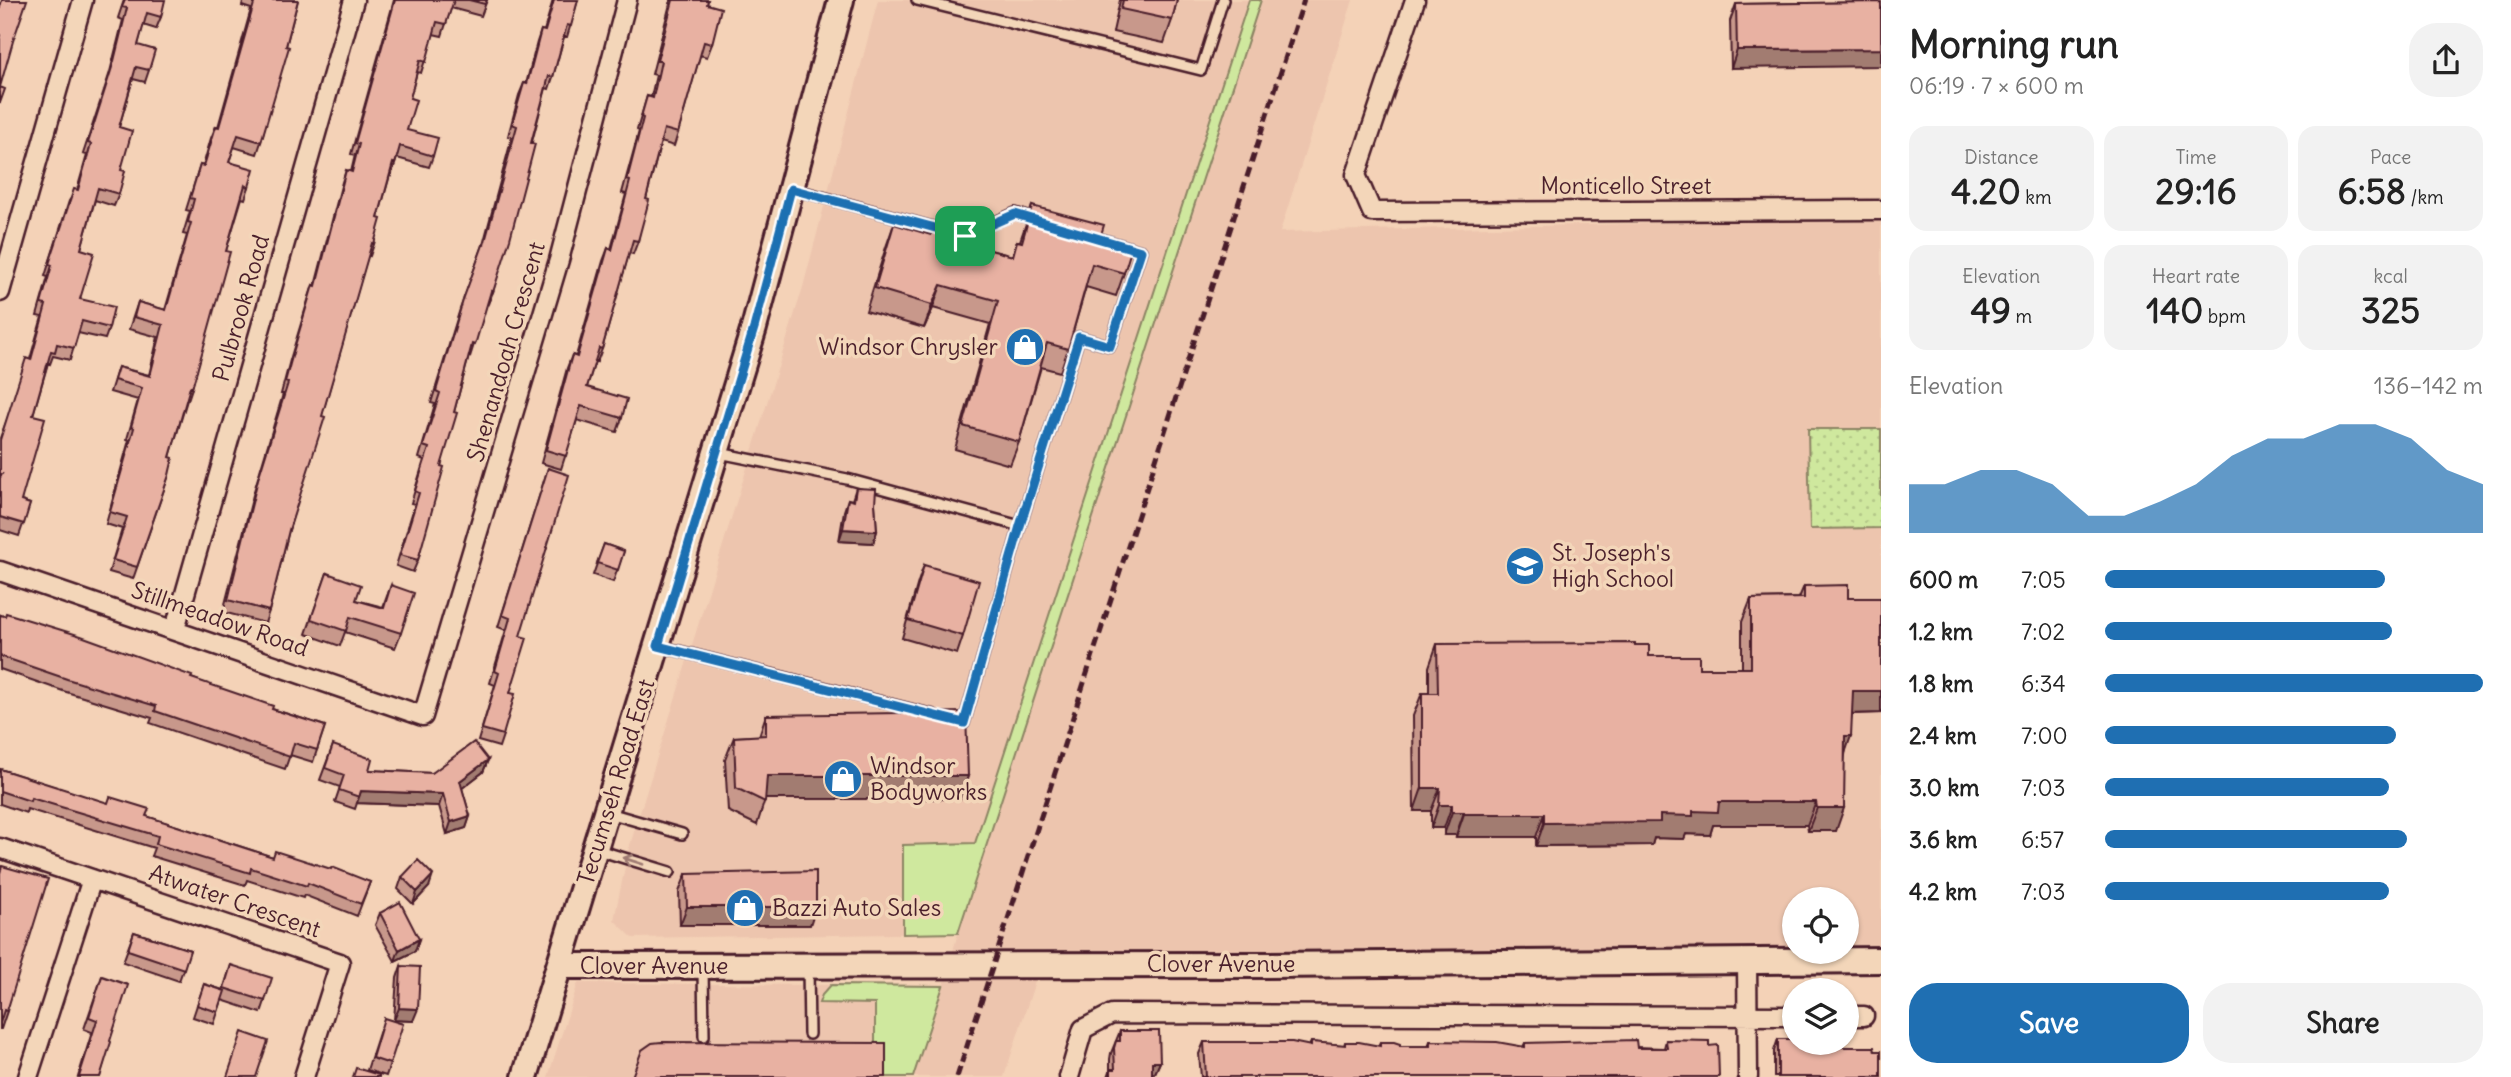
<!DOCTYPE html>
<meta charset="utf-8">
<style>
:root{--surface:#fff;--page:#f2f2f2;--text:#222;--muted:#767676;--accent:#1f6fb2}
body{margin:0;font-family:Delius,sans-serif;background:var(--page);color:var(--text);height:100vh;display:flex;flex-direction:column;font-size:26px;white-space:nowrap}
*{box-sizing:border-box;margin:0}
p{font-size:23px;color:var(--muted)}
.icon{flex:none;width:38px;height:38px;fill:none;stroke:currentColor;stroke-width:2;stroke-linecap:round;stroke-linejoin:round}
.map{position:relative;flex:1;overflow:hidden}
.drawer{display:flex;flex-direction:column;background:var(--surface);width:630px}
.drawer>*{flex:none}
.buttons{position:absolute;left:1782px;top:887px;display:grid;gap:14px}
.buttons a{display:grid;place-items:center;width:77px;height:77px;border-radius:50%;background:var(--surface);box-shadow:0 2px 5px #0004;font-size:35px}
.pin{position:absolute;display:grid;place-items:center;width:60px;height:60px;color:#fff;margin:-30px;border-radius:14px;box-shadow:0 4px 10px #0006}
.round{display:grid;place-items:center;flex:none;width:74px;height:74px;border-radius:28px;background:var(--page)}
.headline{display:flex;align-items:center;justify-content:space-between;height:119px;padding:0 28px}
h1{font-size:38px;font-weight:800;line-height:52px}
.metrics{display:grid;grid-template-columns:repeat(3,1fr);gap:10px;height:119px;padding:7px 28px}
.metrics div{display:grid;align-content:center;border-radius:18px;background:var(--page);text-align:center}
.metrics b{font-size:35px;font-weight:800}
.metrics small{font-size:19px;font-weight:400}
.metrics p{font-size:19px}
.chart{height:196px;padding:14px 28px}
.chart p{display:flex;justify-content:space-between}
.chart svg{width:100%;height:126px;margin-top:7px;fill:var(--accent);opacity:.7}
.action{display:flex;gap:14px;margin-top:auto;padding:14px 28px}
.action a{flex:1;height:80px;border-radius:28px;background:var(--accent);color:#fff;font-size:28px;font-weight:800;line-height:80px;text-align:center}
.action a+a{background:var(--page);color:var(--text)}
ul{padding:0 28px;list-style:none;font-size:23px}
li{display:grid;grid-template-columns:112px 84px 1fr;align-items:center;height:52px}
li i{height:18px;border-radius:9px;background:var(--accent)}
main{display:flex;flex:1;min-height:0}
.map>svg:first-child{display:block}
.built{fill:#edc5ae;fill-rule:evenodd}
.green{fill:#cfe89e;stroke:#8c8464;stroke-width:2}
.park{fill:url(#park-dots);stroke:#8c8464;stroke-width:2}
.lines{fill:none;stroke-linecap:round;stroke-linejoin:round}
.lane-casing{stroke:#4a1f2b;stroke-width:14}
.street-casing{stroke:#4a1f2b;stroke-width:23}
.secondary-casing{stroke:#4a1f2b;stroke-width:30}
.lane{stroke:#f3d6b9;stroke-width:9}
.street{stroke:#f3d6b9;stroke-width:18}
.secondary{stroke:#f3d6b9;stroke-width:24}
.rail{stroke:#4a1f2b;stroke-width:5;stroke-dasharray:10 5;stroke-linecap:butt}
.wall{fill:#c8988b;stroke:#4a1f2b;stroke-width:2}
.shaded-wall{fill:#a27c71;stroke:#4a1f2b;stroke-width:2}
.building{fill:#e8b1a2;stroke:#4a1f2b;stroke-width:2}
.oneway{stroke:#9e7a72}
.route-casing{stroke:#fff;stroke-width:14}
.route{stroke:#1f6fb2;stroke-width:9}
.labels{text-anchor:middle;stroke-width:7;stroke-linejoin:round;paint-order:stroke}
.street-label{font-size:23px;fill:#4a1f2b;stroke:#f3d6b9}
.poi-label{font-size:23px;fill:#4a1f2b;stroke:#f3d6b9;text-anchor:start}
</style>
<main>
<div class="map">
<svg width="1881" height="1077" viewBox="0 0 1881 1077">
<defs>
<pattern id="park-dots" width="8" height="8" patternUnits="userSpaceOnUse" patternTransform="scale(1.75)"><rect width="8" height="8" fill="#cfe89e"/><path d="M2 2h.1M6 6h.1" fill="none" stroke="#b3c788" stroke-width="1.8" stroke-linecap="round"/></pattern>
</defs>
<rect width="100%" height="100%" fill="#f4d2b7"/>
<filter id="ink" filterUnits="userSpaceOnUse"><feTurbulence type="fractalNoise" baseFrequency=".0143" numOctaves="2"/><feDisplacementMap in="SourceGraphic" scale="14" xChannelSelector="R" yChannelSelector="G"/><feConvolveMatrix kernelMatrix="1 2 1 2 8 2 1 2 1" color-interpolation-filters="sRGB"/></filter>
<g filter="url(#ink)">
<path class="built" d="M878 0H1353L1280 232 1881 218V960L1041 963 1004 1077H548L578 983 943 986 958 933 633 938 614 920 629 848 803 287ZM1794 900H1846V952H1794Z"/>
<path class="green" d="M1249 0H1261L958 933 903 934V845L975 843Z
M831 985 943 986 913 1077H878L875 1060V1004L819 1003 822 995Z"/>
<path class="park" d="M1808 429H1881V528L1810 529Z"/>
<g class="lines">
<g class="lane-casing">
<path id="lane" d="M917 0 1201 70 1223 0
M793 189 965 236 1015 213 1040 221
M719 453 847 479 1020 526 1079 337 1110 346 1141 251 1090 236
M659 646 934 715
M961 722 964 723 1020 526
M609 813 682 834
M598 850 670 872
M808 967 809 1034
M703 968 704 1036"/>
</g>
<g class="street-casing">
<path id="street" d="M1415 0 1356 175 1372 212 1881 210
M0 292 83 0
M0 571 423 716 559 260 627 0
M175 629 354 0
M0 848 340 963 304 1077
M1747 961 1748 1077
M1846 1016H1864
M28 1077 92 879
M1069 1077 1083 1029 1112 1014 1794 1016"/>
</g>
<g class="secondary-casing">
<path id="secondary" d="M560 966 1268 965 1881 960
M525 1077 754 328 841 0"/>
</g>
<use href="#lane" class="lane"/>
<use href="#street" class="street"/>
<use href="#secondary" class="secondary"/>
<path class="rail" d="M957 1077 1304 0"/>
</g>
<path class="wall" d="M124 0 161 17 156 29 143 25 138 45 149 70 145 82 133 79 119 127 121 170 119 194 114 206 95 200 81 249 80 299 109 328 105 339 78 333 70 360 53 356 50 364 48 363 33 415 21 501 30 504 19 536 0 530V438L30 359 42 317 37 316 48 277 45 276 69 201 77 190 87 155 83 154 110 72 123 20 118 18Z
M244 0H298L261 142 257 154 234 147 229 162 249 187 245 199 242 198 226 251 192 388 188 400H187L170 457 169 475 133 579 109 572 122 529 106 524 129 440 127 439 138 400 110 392 118 367 149 375 158 337 129 329 138 302 165 310 187 235 183 234 190 211 186 210 200 165 203 166 211 138 216 126 218 127 251 9 242 6Z
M394 0H487L481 16 451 8 442 36 433 34 421 73 417 72 410 98 407 130 433 156 429 167 397 158 391 176 390 175 378 218 374 244 370 256 368 255 289 530 269 611 265 623 223 612 254 491 283 394H281L290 360 309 297 313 285 315 286 342 182 346 170 351 172 355 155 351 154Z
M553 0H578L567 37H564L553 77 549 89 546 88 493 292 488 304 487 303 470 357 469 356 454 412 418 560 413 572 396 566 415 504 411 503 424 460 419 458 435 404 431 403 460 309 483 245 512 137 508 136 519 95 524 83 526 84 537 42 541 30 544 31Z
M671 0H708L707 4 712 44 707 57 700 55 678 133 674 146 661 142 646 199 638 241 633 254 629 253 602 349 597 362 595 361 587 387 622 418 617 432 577 420 561 469 541 463 567 368 572 355 576 356 603 261 608 248 611 249 626 194 622 193 639 131 637 130 647 96 651 97 656 75 652 74Z
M1120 0H1177L1172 20 1164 43 1113 32Z
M1881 2 1731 68 1730 21 1736 4Z
M1032 206 1099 241 1124 273 1116 296 1086 287 1068 349 1060 372 1041 367 1019 442 1010 465 955 449 990 324 933 308 924 328 866 311 886 247 894 224 931 235 934 226 952 240 1012 256 1017 241H1020Z
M548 468 503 735 499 747 478 741 495 685 490 683 506 630 498 627Z
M856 488 875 504 877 531 873 543 839 541 844 511 848 499 852 500Z
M604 544 624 551 613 582 593 575Z
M924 565 963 636 957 654 902 638 918 582Z
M327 573 356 600 383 607 391 585 401 633 395 648 345 632 340 646 306 634Z
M1804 586 1848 598H1881V713L1852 714 1845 755 1836 831H1808L1807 825H1713L1710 835 1686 834 1684 839 1654 838 1652 845 1536 846V837H1456V835H1444V828H1431V811H1414L1413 716 1422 693H1429V667L1437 644 1635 645 1649 656 1699 668H1742V622L1751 599 1799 598Z
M0 615 191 678 272 709 325 726 313 762 290 755 285 769 150 723 152 718 63 691 0 669Z
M766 715 968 776 960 799H765L757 825 728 811 725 760 734 737 759 736Z
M333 745 369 770 432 773 488 760 483 772 462 788 470 816 466 828 447 834 439 806 357 803 355 809 335 802 340 787 320 780Z
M0 769 273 857 370 882 357 916 304 895 303 898 247 880 245 885 151 856 154 848 27 809 26 813 0 804Z
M0 872 7 1011 1 1029H0Z
M686 874 810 925H680L679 892Z
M402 877 429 887 413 904 398 889Z
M380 913 419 939 415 951 395 961 375 925Z
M134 932 190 950 179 981 123 962Z
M231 965 265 1001 261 1013 222 1000 214 1024 193 1017 204 984 223 990Z
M401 966 413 1021 394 1020 397 978Z
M102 976 110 1041 100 1077H78L92 1032 84 1029Z
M380 1030 390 1064 386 1076 367 1070Z
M1120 1031 1160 1062 1155 1073H1152V1077H1108L1110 1071V1059L1111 1053Z
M1778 1039 1794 1043 1875 1051 1881 1077H1774V1051Z
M1666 1040 1709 1046 1719 1077H1201L1199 1054 1204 1042 1309 1046 1311 1042 1344 1045 1345 1042 1378 1046 1380 1042 1400 1046H1428L1430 1041 1523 1047 1525 1043 1664 1048Z"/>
<path class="shaded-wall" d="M1881 49V66L1731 68 1737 50Z
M941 285 933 308 924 328 932 305Z
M843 529 877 531 873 543 839 541Z
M1853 691H1881V713L1844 714Z
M1845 736H1851L1843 759Z
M488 760 483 772 456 793 460 781Z
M767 776H968L960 799H759Z
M1422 788H1440L1431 811H1414Z
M361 791 443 794 439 806 357 803Z
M1719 802H1816L1807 825H1713L1710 835 1686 834 1684 839 1654 838 1652 845 1536 846 1544 823 1660 815 1693 811Z
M1439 805H1452L1444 828H1431Z
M1817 808H1844L1836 831H1808Z
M1452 812H1464L1456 835H1444Z
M1464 814H1544L1536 837H1456Z
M470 816 466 828 447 834 451 822Z
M433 875 429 887 413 904 417 892Z
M687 907H816L810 925H680Z
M419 939 415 951 395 961 399 950Z
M399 1008 418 1009 413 1021 394 1020Z
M1152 1062H1160L1155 1073 1148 1074Z"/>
<path class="building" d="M2 0H27L13 41 0 87V7Z
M125 0H165L161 17 147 13 138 45 155 50 149 70 136 67 119 127 132 131 121 170 125 171 119 194 98 188 81 249 94 253 80 299 114 307 109 328 82 321 74 348 57 344 55 352 51 351 33 415 45 418 21 501 30 504 24 524 0 517V478L2 474H0V440L26 358 31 360 46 305 41 304 52 265 49 264 74 189 78 190 91 144 88 143 114 61 127 8 122 7Z
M255 0H298L286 46 289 47 261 142 238 135 229 162 254 169 249 187 245 185 226 251 230 252 197 371 192 388 190 387 170 457 173 458 169 475 137 567 113 560 127 517 110 512 134 428 131 427 142 388 114 380 118 367 150 376 163 325 134 317 138 302 166 310 191 223 188 222 194 199 190 198 200 165 204 166 216 126 219 127Z
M395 0H454L446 24 437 22 426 62 420 60 410 98 416 100 407 130 438 138 433 156 400 146 395 164 393 163 378 218 381 219 374 244 372 243 361 281 322 416 325 417 289 530 269 611 228 600 258 479 288 383 285 382 294 349 313 285 316 286 346 170 352 172 359 144 355 143Z
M469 0H487L485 4Z
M554 0H578L571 26 567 25 553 77 549 76 531 143 535 144 510 239 493 292 491 291 475 345 472 344 454 412 457 413 441 466 444 467 418 560 400 555 419 493 415 491 429 448 423 446 440 393 436 391 464 297 483 245H484L517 126 512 124 524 83 527 84 541 30 545 31Z
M673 0H708L707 4 721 8 712 44 704 42 678 133 664 129 646 199 649 200 638 241 633 240 602 349 599 348 587 387 627 399 622 418 581 406 566 456 546 450 572 355 577 357 608 248 612 250 630 181 627 180 643 118 641 117 647 96 653 98 661 61H657Z
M1123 0H1177L1172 20 1121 9Z
M1881 2V49L1737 50 1736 4Z
M0 87 5 89 0 103Z
M1032 206 1104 225 1099 241 1131 250 1124 273 1092 264 1068 349 1047 343 1019 442 963 426 998 301 941 285 932 305 875 288 894 224 931 235 934 226 955 232 952 240 1013 256 1017 241 1022 242Z
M548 468 569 475 520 636 527 638 510 693 515 694 503 735 482 729 499 673 495 671 510 618 502 615Z
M856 488 876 489 875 504 877 531 843 529 848 499 854 501Z
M604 544 624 551 618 570 597 563Z
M924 565 979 581 963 636 908 620Z
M327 573 361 585 356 600 384 608 391 585 414 593 401 633 350 617 346 631 311 619Z
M1848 585V598H1881V691H1853L1851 736H1845L1844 808H1817L1816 802H1719L1718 812 1693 811V816L1660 815V822L1544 823V814H1464V812H1452V805H1439L1440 788H1422V693H1438L1437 644 1635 643V645H1649V656H1699V668H1751V599L1804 598V586Z
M6 613 81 636 192 676 191 678 273 706 272 709 325 726 317 750 294 743 290 757 155 711 156 706 67 679 0 656V615L5 616Z
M966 712 968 776H767L765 802 736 788 734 737 766 735V715Z
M474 742 488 760 460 781 470 816 451 822 443 794 361 791 359 797 339 790 344 775 325 768 333 745 372 759 369 770 432 773Z
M0 769 108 803 110 797 149 809 146 816 217 839 273 857 275 851 331 869 332 867 370 882 361 904 308 883 307 886 251 868 250 873 156 844 158 836 31 798 30 801 0 791Z
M418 860 433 875 417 892 402 877Z
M2 866 48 879 7 1011 4 1010 0 1023V873Z
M816 871V907H687L686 874Z
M400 902 419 939 399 950 380 913Z
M134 932 190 950 184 969 128 950Z
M231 965 272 978 265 1001 224 988Z
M401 966 420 967 418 1009 399 1008Z
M102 976 128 985 110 1041 111 1042 100 1077H79L97 1020 89 1017Z
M204 984 225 991 218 1012 197 1005Z
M384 1018 403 1024 390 1064 372 1058Z
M1120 1031H1159L1160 1062H1152V1077H1111V1069H1115L1114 1048 1116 1041H1120Z
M242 1032 268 1041 256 1077H227Z
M1778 1039H1794V1043L1798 1044H1836V1047H1874L1875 1051H1881V1077H1778Z
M1636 1040 1637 1048H1667L1666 1040 1709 1041V1046L1718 1045 1719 1077H1206L1204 1042H1292L1311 1046V1042L1345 1045V1042H1359L1380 1046V1042H1394L1400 1044V1046H1430V1041L1497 1042 1525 1047V1043Z
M661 1042 886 1043V1077H632L642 1050 652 1043Z
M356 1068 379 1075V1077H353Z"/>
<defs><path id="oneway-shaft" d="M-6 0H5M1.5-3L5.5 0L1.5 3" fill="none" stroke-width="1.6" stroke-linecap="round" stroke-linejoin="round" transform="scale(1.75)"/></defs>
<use class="oneway" href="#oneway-shaft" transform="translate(633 861) rotate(-162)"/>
</g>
<g class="lines" filter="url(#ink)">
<g class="route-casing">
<path id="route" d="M791 189 965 236 1015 214 1141 251 1110 346 1079 337 1020 526 964 723 658 646 754 328Z"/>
</g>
<use href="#route" class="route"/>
</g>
<defs>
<g id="shop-disc" transform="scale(2.0125)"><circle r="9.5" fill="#1f6fb2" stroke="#f3d6b9"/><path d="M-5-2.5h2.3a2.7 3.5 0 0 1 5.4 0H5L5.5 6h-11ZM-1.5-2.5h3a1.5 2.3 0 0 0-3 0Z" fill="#fff"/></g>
<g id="school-disc" transform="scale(2.0125)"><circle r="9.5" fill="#1f6fb2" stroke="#f3d6b9"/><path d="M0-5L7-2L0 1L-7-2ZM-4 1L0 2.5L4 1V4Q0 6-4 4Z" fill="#fff"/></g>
</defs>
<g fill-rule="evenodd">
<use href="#shop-disc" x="1025" y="347"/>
<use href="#school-disc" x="1525" y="566"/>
<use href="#shop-disc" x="843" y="779"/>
<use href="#shop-disc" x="745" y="908"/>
</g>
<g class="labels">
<g class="street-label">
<text x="1626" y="194">Monticello Street</text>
<text transform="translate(241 308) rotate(-74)" y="8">Pulbrook Road</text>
<text transform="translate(506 352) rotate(-74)" y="8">Shenandoah Crescent</text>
<text transform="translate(220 619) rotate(19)" y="8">Stillmeadow Road</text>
<text transform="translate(616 782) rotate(-73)" y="8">Tecumseh Road East</text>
<text transform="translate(235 901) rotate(19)" y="8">Atwater Crescent</text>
<text x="1221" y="972">Clover Avenue</text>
<text x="654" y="974">Clover Avenue</text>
</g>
<g class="poi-label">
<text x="998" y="355" text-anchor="end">Windsor Chrysler</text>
<text x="1552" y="561">St. Joseph's<tspan x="1552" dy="26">High School</tspan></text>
<text x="870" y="774">Windsor<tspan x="870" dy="26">Bodyworks</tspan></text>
<text x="772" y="916">Bazzi Auto Sales</text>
</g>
</g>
</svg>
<div class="buttons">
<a><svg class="icon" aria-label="locate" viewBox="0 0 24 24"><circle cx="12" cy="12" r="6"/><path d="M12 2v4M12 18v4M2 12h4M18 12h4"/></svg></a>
<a><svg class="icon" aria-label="layers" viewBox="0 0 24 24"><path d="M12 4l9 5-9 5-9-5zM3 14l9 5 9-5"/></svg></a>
</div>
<div class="pin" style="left:965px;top:236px;background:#1e9e55"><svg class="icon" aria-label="arrive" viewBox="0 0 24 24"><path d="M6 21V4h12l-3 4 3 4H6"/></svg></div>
</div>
<section class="drawer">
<div class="headline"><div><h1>Morning run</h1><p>06:19 · 7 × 600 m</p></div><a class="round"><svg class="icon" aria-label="share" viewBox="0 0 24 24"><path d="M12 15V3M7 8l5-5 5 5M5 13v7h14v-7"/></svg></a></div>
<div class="metrics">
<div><p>Distance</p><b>4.20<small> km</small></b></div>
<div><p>Time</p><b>29:16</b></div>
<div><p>Pace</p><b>6:58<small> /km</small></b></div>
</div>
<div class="metrics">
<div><p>Elevation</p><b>49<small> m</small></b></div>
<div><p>Heart rate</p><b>140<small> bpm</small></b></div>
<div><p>kcal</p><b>325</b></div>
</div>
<div class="chart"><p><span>Elevation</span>136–142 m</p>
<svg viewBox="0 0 160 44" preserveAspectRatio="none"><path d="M0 44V27L10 27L20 22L30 22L40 27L50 38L60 38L70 33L80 27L90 17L100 11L110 11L120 6L130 6L140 11L150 22L160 27V44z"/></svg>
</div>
<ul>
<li><b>600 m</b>7:05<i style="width:74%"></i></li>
<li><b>1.2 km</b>7:02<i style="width:76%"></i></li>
<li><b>1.8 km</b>6:34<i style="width:100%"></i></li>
<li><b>2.4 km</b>7:00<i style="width:77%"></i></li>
<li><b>3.0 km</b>7:03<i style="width:75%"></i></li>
<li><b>3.6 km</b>6:57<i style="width:80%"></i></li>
<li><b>4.2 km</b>7:03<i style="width:75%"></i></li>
</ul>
<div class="action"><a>Save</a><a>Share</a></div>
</section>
</main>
